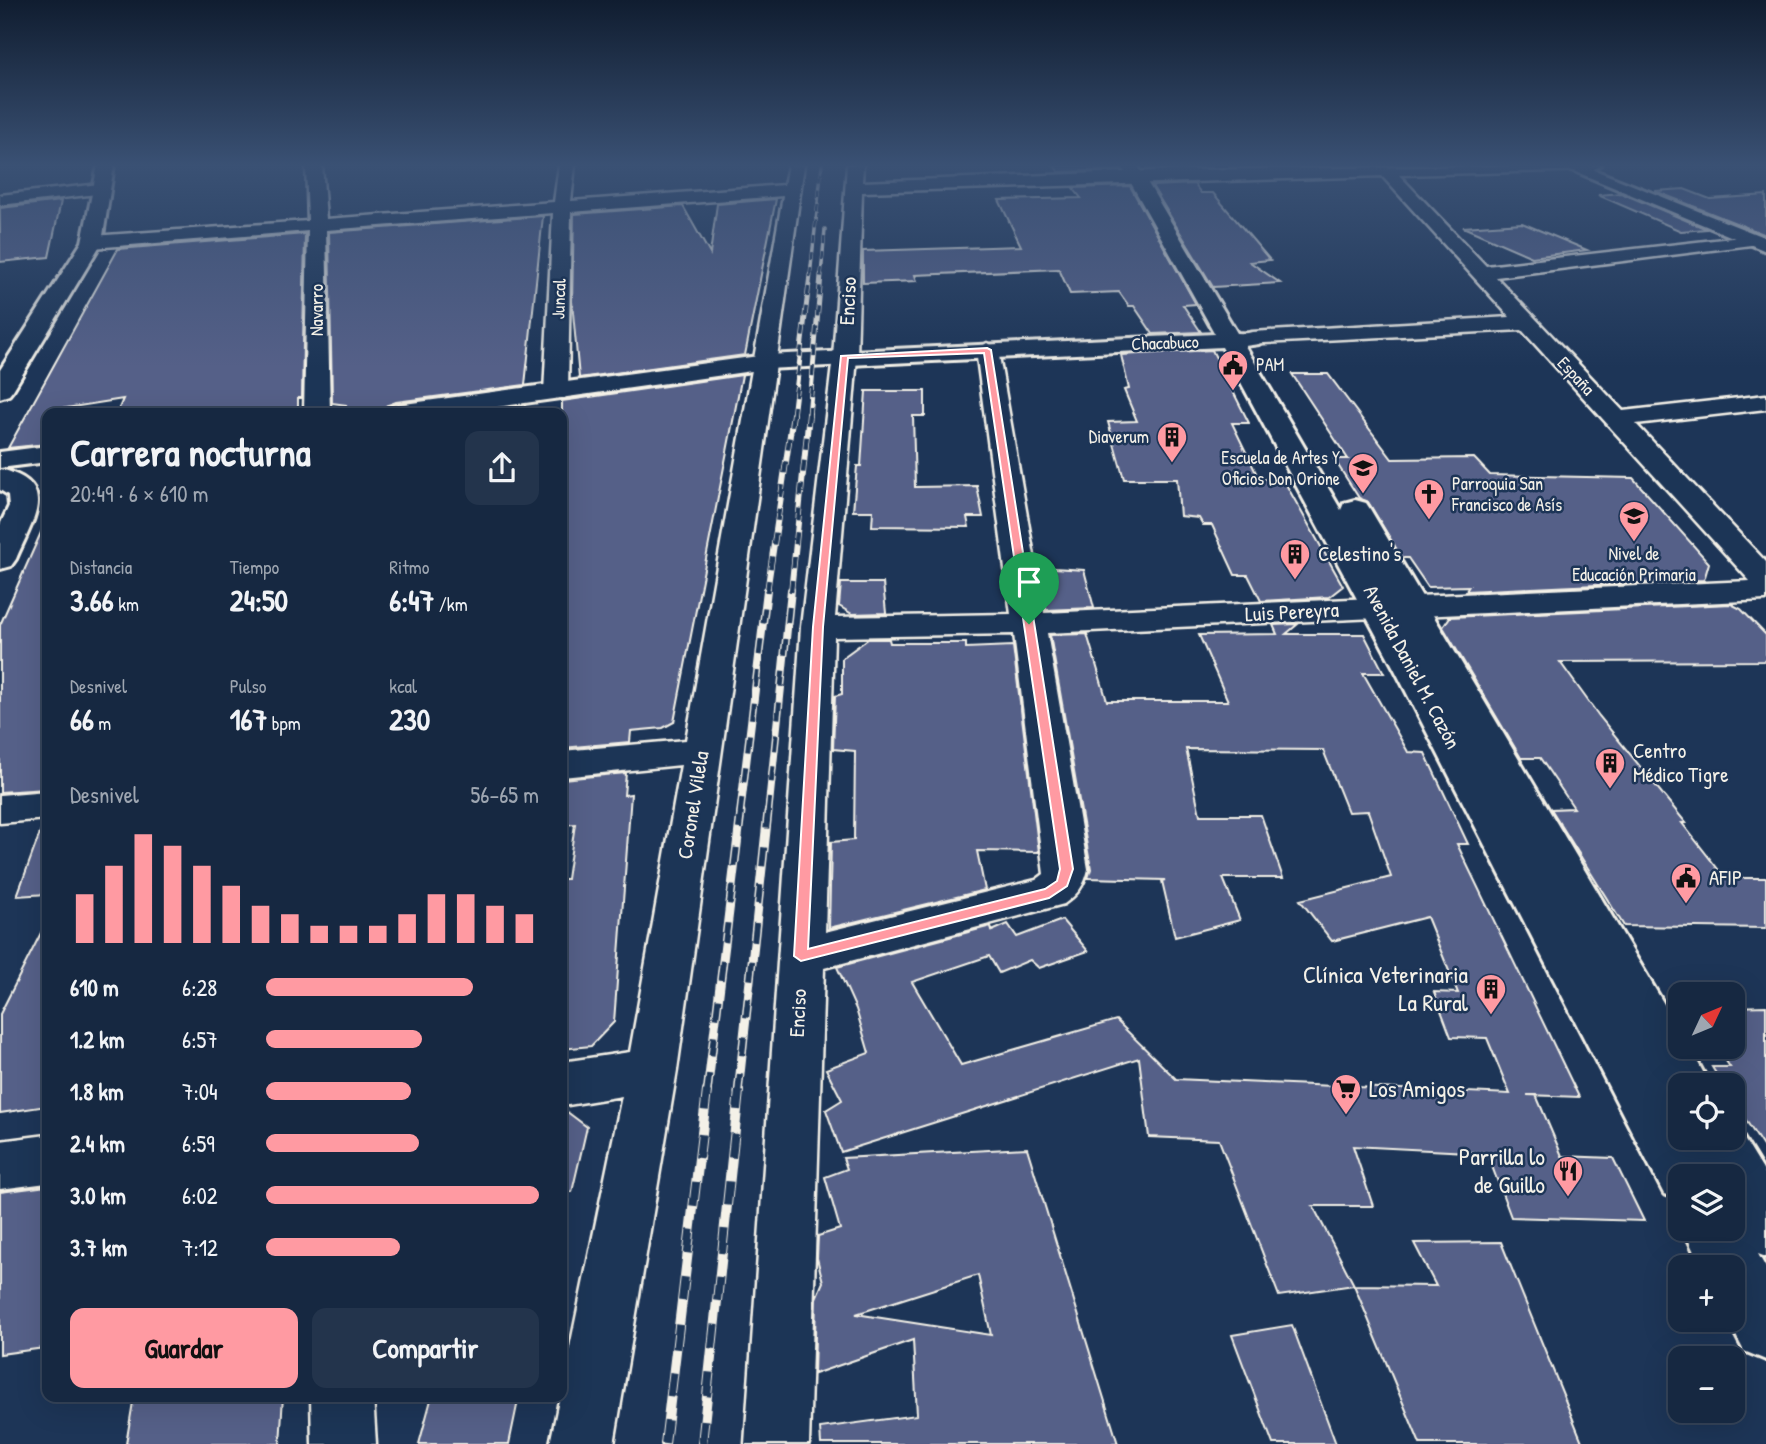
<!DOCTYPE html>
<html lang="es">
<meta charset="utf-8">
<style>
:root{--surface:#162841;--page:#23344c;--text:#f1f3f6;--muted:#9ea6b1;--line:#35445a;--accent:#ff9aa2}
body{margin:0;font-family:"Patrick Hand",sans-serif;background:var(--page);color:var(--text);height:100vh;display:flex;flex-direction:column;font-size:26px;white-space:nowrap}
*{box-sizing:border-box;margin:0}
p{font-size:23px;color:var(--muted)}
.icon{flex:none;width:38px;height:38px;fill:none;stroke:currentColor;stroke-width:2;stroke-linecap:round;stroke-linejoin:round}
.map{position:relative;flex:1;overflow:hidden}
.details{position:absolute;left:42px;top:408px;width:525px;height:994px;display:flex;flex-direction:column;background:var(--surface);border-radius:14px;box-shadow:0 7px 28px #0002,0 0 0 2px var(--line)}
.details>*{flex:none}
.needle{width:46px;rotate:46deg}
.tools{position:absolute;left:1668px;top:982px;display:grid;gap:14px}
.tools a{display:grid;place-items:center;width:77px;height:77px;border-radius:14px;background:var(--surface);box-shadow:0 7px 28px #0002,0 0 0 2px var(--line);font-size:35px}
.pin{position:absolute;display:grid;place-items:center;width:60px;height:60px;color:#fff;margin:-72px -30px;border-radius:50% 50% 50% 0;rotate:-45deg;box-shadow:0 0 7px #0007}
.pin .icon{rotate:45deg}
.round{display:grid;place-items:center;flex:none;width:74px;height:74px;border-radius:14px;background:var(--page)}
.overview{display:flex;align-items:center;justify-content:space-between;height:119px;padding:0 28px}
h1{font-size:38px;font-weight:700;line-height:52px}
.metrics{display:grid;grid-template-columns:repeat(3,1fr);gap:10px;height:119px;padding:7px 28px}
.metrics div{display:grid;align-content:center}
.metrics b{font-size:30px;font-weight:700}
.metrics small{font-size:19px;font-weight:400}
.metrics p{font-size:19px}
.chart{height:196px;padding:14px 28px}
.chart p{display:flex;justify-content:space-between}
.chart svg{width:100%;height:126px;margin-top:7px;stroke:var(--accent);stroke-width:6}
.action{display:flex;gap:14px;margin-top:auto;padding:14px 28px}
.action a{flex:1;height:80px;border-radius:14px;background:var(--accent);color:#111;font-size:28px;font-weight:700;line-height:80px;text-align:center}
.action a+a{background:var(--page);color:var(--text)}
ul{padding:0 28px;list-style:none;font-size:23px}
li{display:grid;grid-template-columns:112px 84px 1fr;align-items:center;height:52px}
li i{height:18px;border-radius:9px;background:var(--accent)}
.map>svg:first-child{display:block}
.green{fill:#576c67;stroke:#a6aea8;stroke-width:2}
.building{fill:#546188;stroke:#f4f1e8;stroke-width:2;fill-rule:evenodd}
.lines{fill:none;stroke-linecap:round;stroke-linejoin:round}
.street-casing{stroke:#f4f1e8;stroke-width:5}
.secondary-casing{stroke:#f4f1e8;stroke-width:6}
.street{fill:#1d3557;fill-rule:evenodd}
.secondary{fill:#1d3557;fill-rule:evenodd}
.rail-far5-casing{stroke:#f4f1e8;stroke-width:3.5}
.rail-far4-casing{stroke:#f4f1e8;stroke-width:5}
.rail-far3-casing{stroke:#f4f1e8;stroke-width:6}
.rail-far2-casing{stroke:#f4f1e8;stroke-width:8}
.rail-far1-casing{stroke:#f4f1e8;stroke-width:9}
.rail-casing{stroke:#f4f1e8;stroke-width:10}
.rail-far5{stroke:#1d3557;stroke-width:2.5;stroke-dasharray:8;stroke-linecap:butt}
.rail-far4{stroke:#1d3557;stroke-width:3.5;stroke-dasharray:10;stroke-linecap:butt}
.rail-far3{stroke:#1d3557;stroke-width:4.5;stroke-dasharray:12;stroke-linecap:butt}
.rail-far2{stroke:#1d3557;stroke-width:5;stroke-dasharray:16;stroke-linecap:butt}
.rail-far1{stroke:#1d3557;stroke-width:6;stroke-dasharray:19;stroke-linecap:butt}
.rail{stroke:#1d3557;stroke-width:8;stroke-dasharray:24;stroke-linecap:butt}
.route{fill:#ff9aa2;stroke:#fff;stroke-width:2;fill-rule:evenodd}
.labels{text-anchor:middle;stroke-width:5;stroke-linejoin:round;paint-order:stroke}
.far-street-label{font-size:18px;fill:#f4f1e8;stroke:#1d3557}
.far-poi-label{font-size:18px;fill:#f4f1e8;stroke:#1d3557;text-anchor:start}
.street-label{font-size:21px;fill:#f4f1e8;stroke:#1d3557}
.poi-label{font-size:21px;fill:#f4f1e8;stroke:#1d3557;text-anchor:start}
.near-poi-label{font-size:24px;fill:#f4f1e8;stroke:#1d3557;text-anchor:end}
</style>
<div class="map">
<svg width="1766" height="1444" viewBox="0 0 1766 1444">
<rect width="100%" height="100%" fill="#1d3557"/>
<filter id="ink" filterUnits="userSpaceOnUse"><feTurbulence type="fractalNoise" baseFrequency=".0143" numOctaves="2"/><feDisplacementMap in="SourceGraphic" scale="14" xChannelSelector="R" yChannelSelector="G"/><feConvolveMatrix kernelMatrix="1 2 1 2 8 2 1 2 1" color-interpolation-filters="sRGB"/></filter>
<g filter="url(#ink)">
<path class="green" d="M1248 165H1512L1272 173 1246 169Z"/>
<path class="building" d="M1053 165H1118L1121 170 1059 172Z
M1194 184 1201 193H1213L1270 260 1250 262 1280 283 1213 287 1152 186Z
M1130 186 1196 304 1183 305 1201 332 1153 334 1134 306H1129L1119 292 1070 294 1059 269 915 275 917 281 863 283V251L1021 246 999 200 1081 198 1073 188Z
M1684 189 1710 199 1766 195V235L1655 191Z
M1621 193 1707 229 1681 231 1598 195Z
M776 199 745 355 579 378 572 301 574 214 683 206 710 254 717 204Z
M61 201 49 257 0 262V208Z
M543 216 525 385 396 402 386 406 381 413H347L346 405 332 403 329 232Z
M1522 223 1587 250 1532 257 1463 227Z
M305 234 302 398H298V413H117L123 399 47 411V444L8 448 118 249Z
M1212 350 1249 423H1232L1259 479H1283L1343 586 1329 597 1261 601 1248 575H1235L1212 525H1203L1199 518 1180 516 1177 479H1124L1108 422 1137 421 1124 390 1129 389 1121 355Z
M1292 374H1328L1392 459 1474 458 1490 475 1633 478 1709 563 1704 580 1466 591 1469 586 1428 587 1408 558H1402L1368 502 1359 498 1334 459H1348Z
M742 375 674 722 663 728 631 731 630 742 562 748V401Z
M866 391H925V416H913L915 487 977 486 983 517H967L969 527 872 526 873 511H853L857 466H861Z
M47 519V789L0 792V625Z
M1039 567 1084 570 1094 608 1046 610Z
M841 583H883L886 613 852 614 839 606Z
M1731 604 1741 609 1766 635V661L1560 662 1599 716 1686 823H1682L1725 878H1766V928L1624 926 1551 809 1574 808 1540 758H1521L1443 627 1450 617Z
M1298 624 1286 634H1364L1384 673H1363L1408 752 1425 753 1468 844H1457L1579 1097 1527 1095H1536L1562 1156 1613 1158 1644 1221 1511 1217 1487 1153 1353 1146 1373 1206H1313L1354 1285 1279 1296 1219 1140 1149 1137 1139 1058 841 1152 826 1110 842 1100 826 1069 869 1053 856 1009 837 967 991 926 992 931 1008 924 1017 937 1062 920 1088 951 1039 968 1030 960 999 973 989 956 912 982 961 1065 1116 1020 1176 1079 1510 1094 1487 1038 1451 1037 1434 992 1458 993 1427 917 1332 941 1300 900 1391 877 1368 811 1348 812 1323 750 1186 749 1200 815H1261L1283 878H1223L1240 920 1175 937 1162 881 1165 880 1088 878 1091 869 1050 635 1087 634 1107 701H1228L1199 635 1277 634 1273 625Z
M868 639H889L890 643H966V648L1013 646 1039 852 977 851 985 890 829 928 831 842 854 840 855 751 833 749 835 696 842 694V658Z
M626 773 624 795 631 794 614 1022 591 1046 562 1049V879H567L575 824 562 825V779Z
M44 822H47V894L17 896Z
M47 921V1106L0 1113V1014Z
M1766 1006V1151L1732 1099V1085H1723L1712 1067H1730L1716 1046H1732V1007Z
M562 1108 587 1127 572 1192 562 1191Z
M1027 1148 1118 1444H821L820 1428 917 1415 913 1340 814 1374 816 1298 823 1282 817 1258 818 1236 840 1229 825 1177 847 1169 843 1158ZM978 1275 991 1335 856 1314Z
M47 1186V1338L44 1348 0 1354V1192Z
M1501 1242 1583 1444H1420L1354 1285 1436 1286 1414 1243Z
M1292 1325 1336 1444H1273L1232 1335Z
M134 1396H283L280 1444H126Z
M432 1396H519L509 1444H419Z"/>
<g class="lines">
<g class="street-casing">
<path id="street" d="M306 165H322L326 219 554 202 559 165H575L571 201 784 185 788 165H804L677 1070 614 1444H550L622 1096 562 1106V1062L630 1052 681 765 562 777V751L686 740 783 196 571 212 568 393 565 398H547L544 393 553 213 326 230 330 413H304L308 231 92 248 83 242 92 236 308 221Z
M847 165H863L862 182 1177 170 1601 165 1593 170 1399 175 1486 266 1758 235 1760 239 1758 243 1751 245 1496 277 1623 411 1766 395V409L1636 424 1766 562V600L1047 633 1088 869C1084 886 1078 894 1064 904L824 968 809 1444H745L801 627 833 357ZM1382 176 1510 317 1252 332 1244 334 1241 339 1244 344 1522 330 1750 581 1044 613 998 350 987 343 976 350 1011 614 835 617 857 357 862 192ZM1014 634 1044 874 1036 880 825 932 834 637Z
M100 184 108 189 106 193 0 205V195Z
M47 791V819L0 823V795Z
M47 1135V1183L0 1189V1141Z
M311 1396H373L376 1444H312Z"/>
</g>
<g class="secondary-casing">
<path id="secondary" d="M98 165H114L102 242 13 390 9 395 0 398V370L82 242Z
M1121 165H1137L1237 333 1259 334 1263 339 1259 344 1245 346 1341 510 1344 503 1355 500 1366 503 1370 509 1680 1031V1046H1689L1710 1085H1680V1106L1674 1104 1680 1115V1138H1732L1733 1121 1766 1175V1257L1758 1254 1766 1268V1360L1744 1351 1728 1320H1732V1267H1701L1683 1228H1732V1176H1680V1200L1664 1194 1394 668 1222 347 766 369 454 413H384L388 407 397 405 766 355 1215 334Z
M1560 165H1582L1766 238V251Z
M47 446V462L0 468V452Z
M0 469C60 484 33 519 16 559L11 566 0 569V525L9 506 8 495 0 490Z"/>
</g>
<use href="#street" class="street"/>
<use href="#secondary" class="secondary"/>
<g class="rail-far5-casing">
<path id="rail-far5" d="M810 276 822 165
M821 276 825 229"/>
</g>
<g class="rail-far4-casing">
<path id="rail-far4" d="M793 416 810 275
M809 416 821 275"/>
</g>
<g class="rail-far3-casing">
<path id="rail-far3" d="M767 592 793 414
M791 592 809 414"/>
</g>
<g class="rail-far2-casing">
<path id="rail-far2" d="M740 814 767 590
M768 814 791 590"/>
</g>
<g class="rail-far1-casing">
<path id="rail-far1" d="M707 1093 741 812
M738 1093 768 812"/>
</g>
<g class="rail-casing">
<path id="rail" d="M665 1444 707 1091
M702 1444 739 1091"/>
</g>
<use href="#rail-far5" class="rail-far5"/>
<use href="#rail-far4" class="rail-far4"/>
<use href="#rail-far3" class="rail-far3"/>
<use href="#rail-far2" class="rail-far2"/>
<use href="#rail-far1" class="rail-far1"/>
<use href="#rail" class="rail"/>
</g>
</g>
<linearGradient id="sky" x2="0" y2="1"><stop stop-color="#101d30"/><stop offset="0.45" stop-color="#3a5174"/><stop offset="1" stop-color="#3a5174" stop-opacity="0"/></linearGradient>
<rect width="1766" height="367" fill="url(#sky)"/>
<path class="route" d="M987 348 991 350 1073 869 1067 886 1049 898 801 961 794 956 813 627 841 356ZM984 353 1060 869 1057 881 1045 889 808 949 823 627 848 358Z"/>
<defs>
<g id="civic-pin" transform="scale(1.575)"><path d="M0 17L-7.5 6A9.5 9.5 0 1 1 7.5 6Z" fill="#ff9aa2" stroke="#1d3557"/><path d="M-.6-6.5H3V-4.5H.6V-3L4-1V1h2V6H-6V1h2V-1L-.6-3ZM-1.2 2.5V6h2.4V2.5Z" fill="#111"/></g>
<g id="building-pin" transform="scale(1.575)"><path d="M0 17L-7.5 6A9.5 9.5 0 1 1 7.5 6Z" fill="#ff9aa2" stroke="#1d3557"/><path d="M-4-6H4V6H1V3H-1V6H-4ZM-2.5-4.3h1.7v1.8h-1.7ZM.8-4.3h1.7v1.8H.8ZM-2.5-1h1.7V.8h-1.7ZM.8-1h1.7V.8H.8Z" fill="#111"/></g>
<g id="school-pin" transform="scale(1.575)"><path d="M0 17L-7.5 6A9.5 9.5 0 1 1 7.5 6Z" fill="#ff9aa2" stroke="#1d3557"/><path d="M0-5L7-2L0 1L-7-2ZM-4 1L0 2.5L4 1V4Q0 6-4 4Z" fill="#111"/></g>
<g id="church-pin" transform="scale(1.575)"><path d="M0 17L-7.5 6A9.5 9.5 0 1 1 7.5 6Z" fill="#ff9aa2" stroke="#1d3557"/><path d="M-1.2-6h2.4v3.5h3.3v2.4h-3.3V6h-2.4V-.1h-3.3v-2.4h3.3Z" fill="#111"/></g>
<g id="supermarket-pin" transform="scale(1.575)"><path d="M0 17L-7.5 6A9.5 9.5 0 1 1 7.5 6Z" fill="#ff9aa2" stroke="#1d3557"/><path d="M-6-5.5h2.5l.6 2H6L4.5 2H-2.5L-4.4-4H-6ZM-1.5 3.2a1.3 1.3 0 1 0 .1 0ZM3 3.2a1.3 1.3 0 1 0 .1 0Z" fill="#111"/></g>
<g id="restaurant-pin" transform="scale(1.575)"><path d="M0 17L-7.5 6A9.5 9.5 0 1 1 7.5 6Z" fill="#ff9aa2" stroke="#1d3557"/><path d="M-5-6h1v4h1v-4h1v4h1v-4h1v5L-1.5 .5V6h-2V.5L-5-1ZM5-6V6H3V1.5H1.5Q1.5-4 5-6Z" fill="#111"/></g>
</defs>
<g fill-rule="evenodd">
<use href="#civic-pin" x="1233" y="365"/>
<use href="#building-pin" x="1172" y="437"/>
<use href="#school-pin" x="1363" y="468"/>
<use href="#church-pin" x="1429" y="494"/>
<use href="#school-pin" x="1634" y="516"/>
<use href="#building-pin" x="1295" y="554"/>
<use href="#building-pin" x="1610" y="763"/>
<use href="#civic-pin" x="1686" y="878"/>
<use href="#building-pin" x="1491" y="989"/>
<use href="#supermarket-pin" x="1346" y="1089"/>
<use href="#restaurant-pin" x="1568" y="1171"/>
</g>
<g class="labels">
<g class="far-street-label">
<text transform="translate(559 299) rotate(-88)" y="6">Juncal</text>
<text transform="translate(317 310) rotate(-90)" y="6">Navarro</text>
<text transform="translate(1165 343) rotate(-2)" y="6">Chacabuco</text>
<text transform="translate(1576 376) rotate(47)" y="6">España</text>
</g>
<g class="far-poi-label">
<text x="1256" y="371">PAM</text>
<text x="1149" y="443" text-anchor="end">Diaverum</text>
<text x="1340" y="464" text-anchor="end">Escuela de Artes Y<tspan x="1340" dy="21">Oficios Don Orione</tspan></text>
<text x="1452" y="490">Parroquia San<tspan x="1452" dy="21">Francisco de Asís</tspan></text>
<text x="1634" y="560" text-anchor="middle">Nivel de<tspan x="1634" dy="21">Educación Primaria</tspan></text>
</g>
<g class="street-label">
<text transform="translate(848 301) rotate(-87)" y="7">Enciso</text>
<text transform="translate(1292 612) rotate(-3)" y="7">Luis Pereyra</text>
<text transform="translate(1412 667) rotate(62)" y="7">Avenida Daniel M. Cazón</text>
<text transform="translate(693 805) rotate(-81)" y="7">Coronel Vilela</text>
<text transform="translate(798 1013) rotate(-87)" y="7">Enciso</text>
</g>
<g class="poi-label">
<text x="1318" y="561">Celestino's</text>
<text x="1633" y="758">Centro<tspan x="1633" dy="24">Médico Tigre</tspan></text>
<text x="1709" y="885">AFIP</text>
</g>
<g class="near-poi-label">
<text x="1468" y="983">Clínica Veterinaria<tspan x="1468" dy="28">La Rural</tspan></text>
<text x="1369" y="1097" text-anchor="start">Los Amigos</text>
<text x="1545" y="1165">Parrilla lo<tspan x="1545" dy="28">de Guillo</tspan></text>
</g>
</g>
</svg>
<div class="tools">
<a><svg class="needle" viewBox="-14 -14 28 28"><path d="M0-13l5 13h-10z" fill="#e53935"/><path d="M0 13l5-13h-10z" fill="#9ea6b1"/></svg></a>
<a><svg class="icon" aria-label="locate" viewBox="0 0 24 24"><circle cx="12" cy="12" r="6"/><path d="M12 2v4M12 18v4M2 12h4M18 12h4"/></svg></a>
<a><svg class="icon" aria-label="layers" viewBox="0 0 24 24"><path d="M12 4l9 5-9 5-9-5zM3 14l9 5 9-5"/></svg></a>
<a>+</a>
<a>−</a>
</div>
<div class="pin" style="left:1029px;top:624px;background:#1e9e55"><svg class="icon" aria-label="arrive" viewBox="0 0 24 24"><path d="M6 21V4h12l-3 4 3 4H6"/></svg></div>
<section class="details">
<div class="overview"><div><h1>Carrera nocturna</h1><p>20:49 · 6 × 610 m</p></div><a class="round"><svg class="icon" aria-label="share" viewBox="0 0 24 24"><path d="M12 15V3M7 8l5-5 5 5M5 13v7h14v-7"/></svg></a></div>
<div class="metrics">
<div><p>Distancia</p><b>3.66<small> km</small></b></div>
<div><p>Tiempo</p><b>24:50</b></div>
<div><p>Ritmo</p><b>6:47<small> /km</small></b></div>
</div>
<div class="metrics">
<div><p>Desnivel</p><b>66<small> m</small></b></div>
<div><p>Pulso</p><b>167<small> bpm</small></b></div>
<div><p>kcal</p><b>230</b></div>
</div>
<div class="chart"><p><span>Desnivel</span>56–65 m</p>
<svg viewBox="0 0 160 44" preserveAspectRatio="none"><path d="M5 44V27M15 44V17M25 44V6M35 44V10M45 44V17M55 44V24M65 44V31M75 44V34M85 44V38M95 44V38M105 44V38M115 44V34M125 44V27M135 44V27M145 44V31M155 44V34"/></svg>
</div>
<ul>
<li><b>610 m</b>6:28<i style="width:76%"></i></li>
<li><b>1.2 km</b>6:57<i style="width:57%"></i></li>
<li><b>1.8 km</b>7:04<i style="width:53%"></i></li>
<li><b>2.4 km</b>6:59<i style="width:56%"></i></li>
<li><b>3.0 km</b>6:02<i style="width:100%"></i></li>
<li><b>3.7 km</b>7:12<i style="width:49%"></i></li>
</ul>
<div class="action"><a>Guardar</a><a>Compartir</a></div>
</section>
</div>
